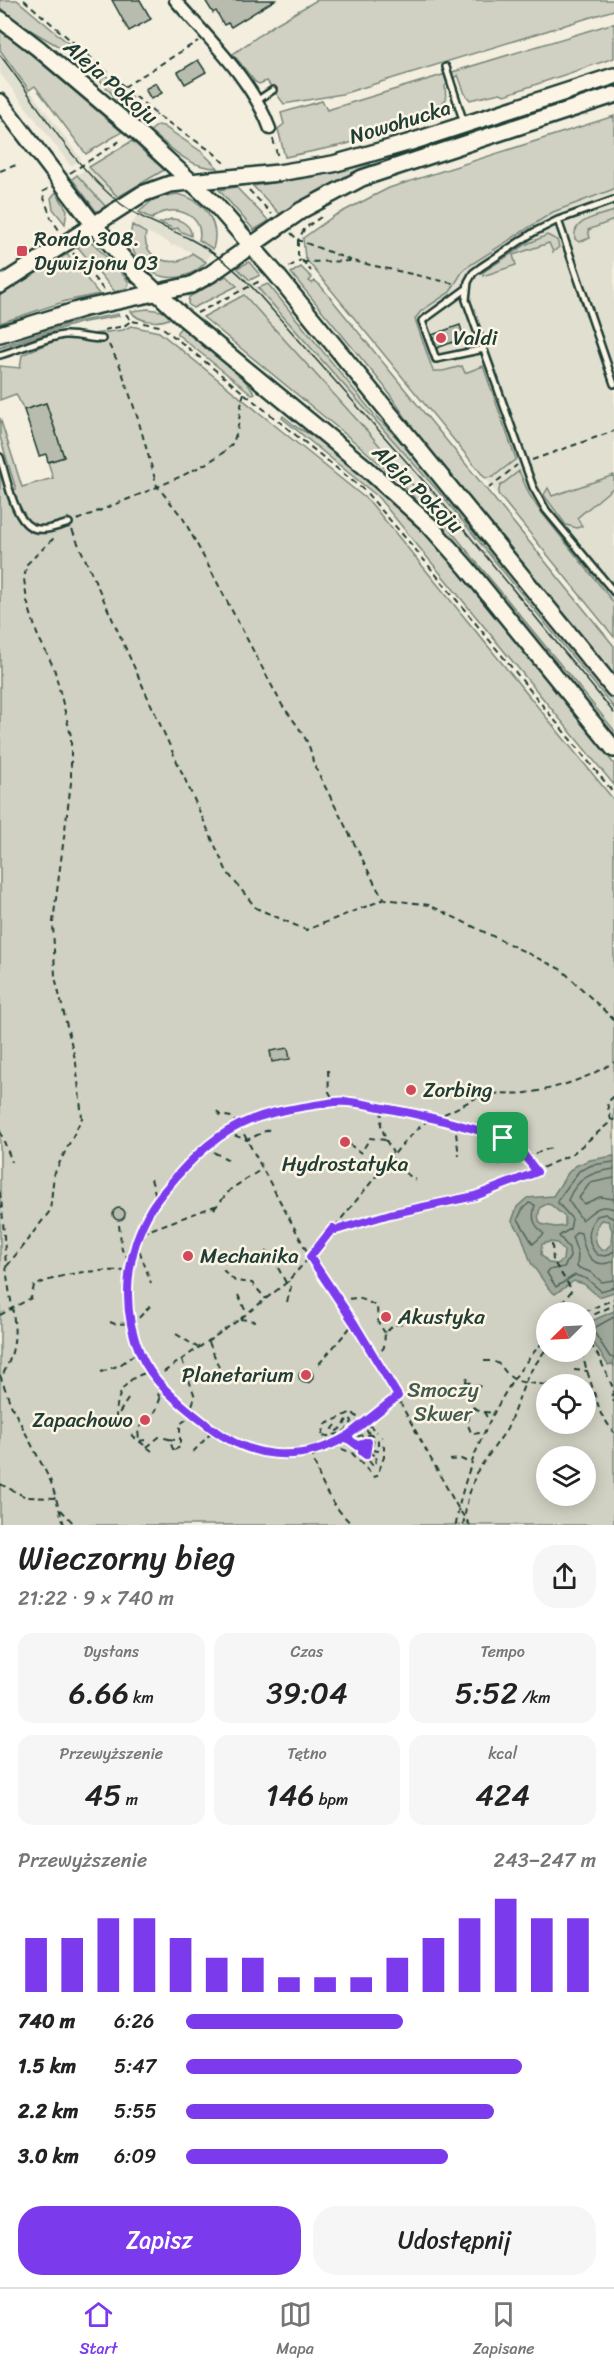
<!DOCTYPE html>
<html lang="pl">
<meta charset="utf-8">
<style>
:root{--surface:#fff;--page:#f6f6f6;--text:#222;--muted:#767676;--line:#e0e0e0;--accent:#7c3aed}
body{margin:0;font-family:Sriracha,sans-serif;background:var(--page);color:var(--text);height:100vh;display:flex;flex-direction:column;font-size:22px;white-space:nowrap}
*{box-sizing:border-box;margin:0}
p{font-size:20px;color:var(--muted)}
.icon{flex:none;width:33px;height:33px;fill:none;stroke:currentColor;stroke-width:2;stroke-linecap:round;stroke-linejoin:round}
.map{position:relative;height:1525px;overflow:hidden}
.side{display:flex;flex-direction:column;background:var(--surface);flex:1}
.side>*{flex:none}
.needle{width:39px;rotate:246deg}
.controls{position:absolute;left:536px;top:1302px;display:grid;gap:12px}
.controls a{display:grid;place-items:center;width:60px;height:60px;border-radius:50%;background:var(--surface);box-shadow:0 3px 15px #0003;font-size:30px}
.pin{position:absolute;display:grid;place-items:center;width:51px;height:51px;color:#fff;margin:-26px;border-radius:12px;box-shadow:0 3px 9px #0006}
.round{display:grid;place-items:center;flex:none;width:63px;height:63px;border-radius:24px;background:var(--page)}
.overview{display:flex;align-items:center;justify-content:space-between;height:102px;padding:0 18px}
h1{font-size:33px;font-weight:600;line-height:45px}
.stats{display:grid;grid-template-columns:repeat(3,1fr);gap:9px;height:102px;padding:6px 18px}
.stats div{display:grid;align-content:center;border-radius:15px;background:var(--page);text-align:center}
.stats b{font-size:30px;font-weight:600}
.stats small{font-size:16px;font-weight:400}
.stats p{font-size:16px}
.chart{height:168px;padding:12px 18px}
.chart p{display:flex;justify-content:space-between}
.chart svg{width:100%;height:108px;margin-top:6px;stroke:var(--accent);stroke-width:6}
.cta{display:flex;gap:12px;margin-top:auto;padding:12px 18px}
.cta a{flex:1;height:69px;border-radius:24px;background:var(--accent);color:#fff;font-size:24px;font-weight:600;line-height:69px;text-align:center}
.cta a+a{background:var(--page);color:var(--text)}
ul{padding:0 18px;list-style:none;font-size:20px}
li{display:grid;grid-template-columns:96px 72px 1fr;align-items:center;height:45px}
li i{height:15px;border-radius:8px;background:var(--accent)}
.tabs{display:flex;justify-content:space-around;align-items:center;height:84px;border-top:2px solid var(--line);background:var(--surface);font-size:16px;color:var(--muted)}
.tabs a{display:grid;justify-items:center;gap:3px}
.tabs .on{color:var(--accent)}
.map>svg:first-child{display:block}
.built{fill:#e1dfd0}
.green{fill:#d0d1c2;stroke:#78877b;stroke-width:1.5;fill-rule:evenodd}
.water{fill:#a0a89b;stroke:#6c7d72;stroke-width:1.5;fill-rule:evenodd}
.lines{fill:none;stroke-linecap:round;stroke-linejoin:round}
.shore{stroke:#53685d;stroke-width:1.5}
.building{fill:#b8bcae;stroke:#1f3d34;stroke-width:1.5}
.lane-casing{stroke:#1f3d34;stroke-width:10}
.street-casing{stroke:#1f3d34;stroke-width:15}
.secondary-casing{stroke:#1f3d34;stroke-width:20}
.path{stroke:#1f3d34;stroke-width:2;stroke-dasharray:6 4.5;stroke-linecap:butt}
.lane{stroke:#fcf5e5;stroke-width:5}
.street{stroke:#fcf5e5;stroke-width:10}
.secondary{stroke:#fcf5e5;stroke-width:15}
.tram{stroke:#1f3d34;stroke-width:1.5}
.route-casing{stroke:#fff;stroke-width:12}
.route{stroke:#7c3aed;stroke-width:8}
.poi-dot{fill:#d1495b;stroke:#fcf5e5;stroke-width:2}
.labels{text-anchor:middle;stroke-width:5;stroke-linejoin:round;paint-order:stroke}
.street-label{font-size:21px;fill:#1f3d34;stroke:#fcf5e5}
.poi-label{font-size:21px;fill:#1f3d34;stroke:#fcf5e5;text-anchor:start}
.park-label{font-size:21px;fill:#425b50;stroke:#fcf5e5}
</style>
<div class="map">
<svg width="614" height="1525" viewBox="0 0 614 1525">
<rect width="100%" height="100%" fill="#f3eede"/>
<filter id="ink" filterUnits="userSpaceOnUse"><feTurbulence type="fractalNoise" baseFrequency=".0167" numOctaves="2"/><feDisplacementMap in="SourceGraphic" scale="12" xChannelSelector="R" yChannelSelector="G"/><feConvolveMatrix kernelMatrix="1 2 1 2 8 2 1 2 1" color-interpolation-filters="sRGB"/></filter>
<g filter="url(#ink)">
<path class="built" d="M0 50 81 159 71 166 0 73Z
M614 116V637L305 258 303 238 334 216 389 188Z
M89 167 118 197 106 207 77 175Z
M139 212 174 229 177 227 180 231 213 249 206 262 189 251 175 245 171 246 170 243 132 225Z
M237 268 258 288 438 491 614 708V730L396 465 226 276Z"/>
<path class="green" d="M0 0H17L68 43 63 49 20 24 0 10Z
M317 0H614V10L342 94 284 104 267 81 259 84 255 82 233 54 274 25Z
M614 23V58L505 95 500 93 470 100 465 94 458 75 445 86 446 100 443 102V108L412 121 411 125 343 145 285 157 278 129 284 124 281 113 322 101 327 110Z
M0 28 122 132 86 154 35 86 29 90 0 50Z
M105 75 132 98 128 108H124L100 80Z
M614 116V189L553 212 464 269 450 292 421 311 415 319 433 371H443L462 366 465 373 483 366 516 459 493 477 485 478 305 258 303 238 334 216 389 188Z
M158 125 163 126 202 152 218 168C188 168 173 149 150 131Z
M132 141 164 170 118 197 89 167Z
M370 164 371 167 323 188 280 214 253 186 313 177Z
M77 175 106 207 101 211H96L72 179Z
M236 187 269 221 254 230 219 190Z
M56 192 67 210 65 224 53 209 51 198Z
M177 194C203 199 221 222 213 249L199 240C206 213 169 202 152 219L139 212 155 198Z
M614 211V220L588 230 590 238 579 242 575 239C571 219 600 216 614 211Z
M171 219C181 219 192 226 191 236L180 231 178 228 175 229 160 223Z
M132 225 146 233C140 259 176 271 192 253L206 262C175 296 122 270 132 225Z
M547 235 557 240 559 247 553 252 549 243 513 255 516 265 483 276V272L525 245Z
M87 241 93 243 126 278 129 283 127 288 115 292 77 246Z
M67 254 99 294 66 301 0 323V295Z
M249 262 260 275 250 280 237 268Z
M301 267 312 278 309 281 312 283 315 281 320 285 614 646V677L425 446 384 386 291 273Z
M226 276 237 286 193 308 188 304 189 297Z
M268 284 373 413 422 464 614 699V708L438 491 258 288Z
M244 295 368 432 433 509 614 730V738L455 543 399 481 362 448 203 317Z
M148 309 162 311 172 317C161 324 138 323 131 311Z
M118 314 119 316 79 323 0 348V346L75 322Z
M131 326 159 332 370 502 614 800V1525H0V472L7 492 16 489 0 437V418L22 487 53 478 48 462 64 457 46 403 24 410 16 394 0 400V366L20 368 22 355C34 349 57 339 70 338 82 338 91 344 104 342L103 335 92 334 123 330ZM546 1312H585V1352H546ZM546 1384H585V1424H546ZM546 1456H585V1496H546Z
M182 326 235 369 255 393 253 395 177 334V332Z
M283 416 298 428 321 440 352 464 422 528 545 675 614 764V785L377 496 282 418Z
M519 471 529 494 538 508 614 603V637L498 494 500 486Z
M614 475V487L577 518 582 526 577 528 566 525 544 495 548 488 552 496Z"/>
<path class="water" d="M614 1156V1292L599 1297 584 1284 574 1281 555 1294 549 1289 531 1263 521 1234 512 1221 517 1207 527 1198 553 1196 568 1173 575 1166 590 1160ZM547 1204 551 1205 565 1217V1226L555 1227 541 1224C537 1219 538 1213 541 1207ZM601 1220 608 1221 612 1230 611 1244 605 1250H601C593 1242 594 1229 601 1220ZM550 1242 557 1243 564 1251 563 1260 557 1264 549 1263 541 1254 542 1244Z
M614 1311V1366L612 1364 608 1365 585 1330V1324Z"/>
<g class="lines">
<path class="shore" d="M614 1162 592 1165 579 1171 558 1200V1203L572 1219 570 1229 559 1236 569 1248 570 1257 564 1267 549 1270 547 1273 556 1287 575 1275 587 1279 601 1291 614 1287
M614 1169C591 1172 577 1178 568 1200L582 1220C593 1212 598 1203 614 1209
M614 1178 590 1183 579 1198 584 1204 600 1197 614 1199
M529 1203 535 1205C531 1219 534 1225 544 1234L533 1244 518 1219 522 1210Z
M614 1219 605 1214 597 1216C587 1227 586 1245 598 1255L606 1256 614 1251
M614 1261C591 1271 584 1251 581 1233L577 1232 572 1237 578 1254 577 1267 590 1272 602 1282 614 1280
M614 1317 592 1329 610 1357 614 1358"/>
</g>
<path class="building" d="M112 0H140L151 19 129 31Z
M205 0H275L231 27 228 23 224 25 216 11 213 13Z
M198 60 206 72 185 84 178 72Z
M156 83 162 93 151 99 145 89Z
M460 325 464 338 437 348 432 335Z
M46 403 64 457 48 462 46 454 39 456 24 410Z
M288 1048 290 1059 272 1062 270 1051Z
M113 1214a6 6 0 1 1 12 0a6 6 0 1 1-12 0Z
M299 1376a7 7 0 1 1 14 0a7 7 0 1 1-14 0Z"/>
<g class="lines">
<g class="lane-casing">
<path id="lane" d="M446 67 464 123
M258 100 273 90
M614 200 558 220 534 232 481 267 473 273 468 282 466 300 533 487 546 510 614 592
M558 220 614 384
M466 289 422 321 436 359 484 349
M0 355C21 349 43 338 64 335 78 334 89 339 102 339
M0 457C6 475 14 519 31 527 42 533 58 526 69 523"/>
</g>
<g class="street-casing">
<path id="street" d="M175 0C208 38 253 81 270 129"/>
</g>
<g class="secondary-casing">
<path id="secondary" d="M0 19 38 48 136 131 215 204 276 274 614 689
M0 102 94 225 135 272 185 319 365 467 429 525 467 568 614 749
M0 285 142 194 170 184 278 173 333 164 411 142 614 76
M0 334 81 309 191 285 209 275 302 210 362 178 614 95"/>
</g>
<path class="path" d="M24 0 157 115 214 153 225 164
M124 87 198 41
M148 123 157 115
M273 139 278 158
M0 171 19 164
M70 173 123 139
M48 189 42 192 51 218 59 230
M249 190 272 214
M321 217 305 228 298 240 353 261
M291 233 298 240V255L311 271
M73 253 104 290
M302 262 353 261 456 284
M289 267 301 260
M197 313 262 280
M126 314 131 321 160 326 167 331 365 491 415 549 614 793
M104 330 124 326 131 321
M109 345 120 366 138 419 157 486 183 518 282 705C295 723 311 740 313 763L378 890 385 899 429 905 562 970 614 1020
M532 460 614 431
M489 488 517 465
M77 520C106 507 221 466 233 442 240 428 239 409 244 393
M72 530 227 872 256 908 306 930 385 899
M328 1070 329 1092 335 1102
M217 1111 220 1115 232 1117 238 1126
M611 1120 607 1103 614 1096
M497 1121 503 1133 499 1148 500 1165
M458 1123 456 1133 459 1156
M239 1125 310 1257 405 1141 423 1124 434 1117 506 1139 517 1146 537 1172
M0 1131 12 1162
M225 1132 247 1140 272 1128
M386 1140 393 1153
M349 1144 361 1153 370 1138 386 1140 381 1125 382 1108
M206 1145 215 1153 231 1161
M525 1157 551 1148
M391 1158 402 1171 416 1180
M151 1179 157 1200
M0 1192C4 1220 4 1248 7 1275 12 1316 24 1338 1 1378
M214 1209 231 1189 262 1169
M119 1225 122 1250 131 1262
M333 1228 336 1230 390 1214 460 1200 495 1190 572 1154 614 1119
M142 1229 147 1231 215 1206 218 1207
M136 1241 151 1283
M552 1244 553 1261 572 1290 557 1310 559 1312
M266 1251 274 1260 286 1283
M7 1266 50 1211 54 1174 82 1118 76 1063 55 977 53 922 71 783V736L54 668 37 634 27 601 24 579 27 564 54 538
M223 1270 235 1281 252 1283 266 1299
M238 1295 247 1314
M287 1302 291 1287 288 1281
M339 1302C355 1295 363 1298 377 1307L378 1322 385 1333
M564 1302 570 1312
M584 1312 614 1299
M0 1315 31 1298 34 1286C68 1271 93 1270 130 1271
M240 1319 255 1321
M585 1319 614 1305
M110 1322 115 1324 134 1323 150 1306
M176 1334 200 1349
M585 1335 599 1357 614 1390
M209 1342 220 1370
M585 1349 595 1350
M581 1352 601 1414 614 1433
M376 1359 384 1347 385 1333 394 1325 413 1321
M182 1360 195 1397 190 1411
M484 1361C503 1360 500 1369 512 1378 520 1384 536 1383 546 1385
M319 1364 354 1323
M574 1370 588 1371
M101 1372 120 1365 139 1351
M0 1375 11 1405 51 1482 64 1525
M467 1377 465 1385 474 1406C469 1420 464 1419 472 1434L486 1432
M155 1378 240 1319 286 1283 310 1257 376 1359 458 1508 470 1525
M465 1381 481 1387
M614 1391 611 1397 614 1402
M398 1396C374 1414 350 1440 322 1449 268 1467 223 1440 184 1406 171 1395 159 1385 150 1371 141 1356 135 1342 131 1325 121 1287 132 1241 152 1207 160 1195 171 1184 180 1173 190 1161 201 1147 215 1138 250 1116 294 1106 336 1102 361 1100 389 1109 414 1113 420 1114 427 1117 433 1117 447 1116 468 1100 482 1096 496 1091 512 1095 526 1093 556 1089 589 1078 614 1062
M585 1398 596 1400
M128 1399 116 1418C116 1393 126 1376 151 1372
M160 1399 157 1391 160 1385
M474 1408 484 1412 490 1423
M484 1412 495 1413
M336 1425 332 1430 337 1431 344 1426 346 1421 350 1418 352 1421C347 1435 334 1435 321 1437L326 1424 352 1412 359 1419 356 1424 358 1427
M369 1434 366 1428 369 1425 377 1432
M131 1435 152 1451
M346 1437 358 1446 368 1442 366 1455 371 1454 374 1437 372 1435 355 1436
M169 1439 180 1441
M146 1440 139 1441 138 1429 156 1410 164 1388
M365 1442 362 1451 365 1455
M332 1445 352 1453 374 1477 377 1476 384 1457V1446L379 1445
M147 1447 159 1437 169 1439 175 1454
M174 1450 180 1447V1424L194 1414
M373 1450 378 1451V1439L382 1437
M193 1452 213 1431
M312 1452C318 1480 331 1506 353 1525
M450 1460 461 1459 470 1463
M369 1461 373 1466 375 1465 377 1455 371 1454
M0 1484 26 1497 56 1498
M61 1510 75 1525
M456 1525C463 1465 503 1382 546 1339
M463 1525 468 1498 476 1473 507 1429 528 1375 546 1349"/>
<use href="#lane" class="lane"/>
<use href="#street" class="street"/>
<use href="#secondary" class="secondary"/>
<path class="tram" d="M0 55C37 102 73 167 121 204 142 220 166 227 190 239 213 251 233 267 251 286L435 494 614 713"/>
</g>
</g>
<g class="lines" filter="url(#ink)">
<g class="route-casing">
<path id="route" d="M503 1138C463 1125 425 1115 384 1108 368 1105 351 1100 335 1102 315 1105 292 1108 272 1113 231 1123 203 1146 176 1177 168 1187 158 1197 151 1209 126 1252 120 1307 140 1353 153 1384 182 1405 207 1425 250 1459 299 1464 346 1437L358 1446 365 1442 362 1452 366 1455 368 1442 358 1446 347 1438 346 1437 398 1396 354 1323 310 1257 333 1228 336 1230 390 1214 475 1196 537 1172 517 1146 503 1138"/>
</g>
<use href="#route" class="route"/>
</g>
<g class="poi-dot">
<rect x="16" y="245" width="12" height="12" rx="3"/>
<circle cx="441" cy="338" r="6"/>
<circle cx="411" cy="1090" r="6"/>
<circle cx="345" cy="1142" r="6"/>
<circle cx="188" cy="1256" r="6"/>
<circle cx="386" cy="1317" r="6"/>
<circle cx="306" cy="1375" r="6"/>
<circle cx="145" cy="1420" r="6"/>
</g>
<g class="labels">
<g class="street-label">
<text transform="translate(111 82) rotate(41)" y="7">Aleja Pokoju</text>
<text transform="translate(400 122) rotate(-17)" y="7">Nowohucka</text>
<text transform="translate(418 489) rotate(44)" y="7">Aleja Pokoju</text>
</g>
<g class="poi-label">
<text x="34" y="246">Rondo 308.<tspan x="34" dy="24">Dywizjonu 03</tspan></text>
<text x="453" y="345">Valdi</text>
<text x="423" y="1097">Zorbing</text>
<text x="345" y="1171" text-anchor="middle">Hydrostatyka</text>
<text x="200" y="1263">Mechanika</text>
<text x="398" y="1324">Akustyka</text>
<text x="294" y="1382" text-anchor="end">Planetarium</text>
<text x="133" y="1427" text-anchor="end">Zapachowo</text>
</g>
<g class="park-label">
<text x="443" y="1397">Smoczy<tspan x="443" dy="24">Skwer</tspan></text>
</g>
</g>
</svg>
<div class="controls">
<a><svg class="needle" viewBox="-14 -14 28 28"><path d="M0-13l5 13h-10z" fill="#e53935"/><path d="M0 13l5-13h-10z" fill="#767676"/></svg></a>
<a><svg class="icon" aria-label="locate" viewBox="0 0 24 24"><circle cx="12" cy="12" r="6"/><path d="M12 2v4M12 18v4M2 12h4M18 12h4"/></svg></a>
<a><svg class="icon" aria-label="layers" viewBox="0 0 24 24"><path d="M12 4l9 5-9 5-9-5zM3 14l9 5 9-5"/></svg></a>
</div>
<div class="pin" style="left:503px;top:1138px;background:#1e9e55"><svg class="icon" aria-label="arrive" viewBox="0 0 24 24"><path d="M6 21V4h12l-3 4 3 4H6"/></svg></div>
</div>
<section class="side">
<div class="overview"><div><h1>Wieczorny bieg</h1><p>21:22 · 9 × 740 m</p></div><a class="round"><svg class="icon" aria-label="share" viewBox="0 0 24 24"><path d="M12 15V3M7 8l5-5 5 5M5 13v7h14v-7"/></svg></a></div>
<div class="stats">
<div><p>Dystans</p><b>6.66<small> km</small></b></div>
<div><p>Czas</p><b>39:04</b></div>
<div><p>Tempo</p><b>5:52<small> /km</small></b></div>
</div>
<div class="stats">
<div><p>Przewyższenie</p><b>45<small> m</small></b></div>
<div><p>Tętno</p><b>146<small> bpm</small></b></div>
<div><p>kcal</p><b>424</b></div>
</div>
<div class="chart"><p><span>Przewyższenie</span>243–247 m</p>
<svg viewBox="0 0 160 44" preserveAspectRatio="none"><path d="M5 44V22M15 44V22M25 44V14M35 44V14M45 44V22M55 44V30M65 44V30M75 44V38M85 44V38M95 44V38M105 44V30M115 44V22M125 44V14M135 44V6M145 44V14M155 44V14"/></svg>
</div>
<ul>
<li><b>740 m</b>6:26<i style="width:53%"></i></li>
<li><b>1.5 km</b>5:47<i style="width:82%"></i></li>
<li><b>2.2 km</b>5:55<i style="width:75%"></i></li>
<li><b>3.0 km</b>6:09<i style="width:64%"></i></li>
</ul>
<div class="cta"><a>Zapisz</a><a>Udostępnij</a></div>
</section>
<nav class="tabs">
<a class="on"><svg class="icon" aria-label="home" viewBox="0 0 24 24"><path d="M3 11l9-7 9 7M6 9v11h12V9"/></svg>Start</a>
<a><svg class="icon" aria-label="map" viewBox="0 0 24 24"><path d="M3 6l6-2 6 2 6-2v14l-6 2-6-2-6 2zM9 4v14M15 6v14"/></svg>Mapa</a>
<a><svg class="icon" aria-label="saved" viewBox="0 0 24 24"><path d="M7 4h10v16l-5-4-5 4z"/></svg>Zapisane</a>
</nav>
